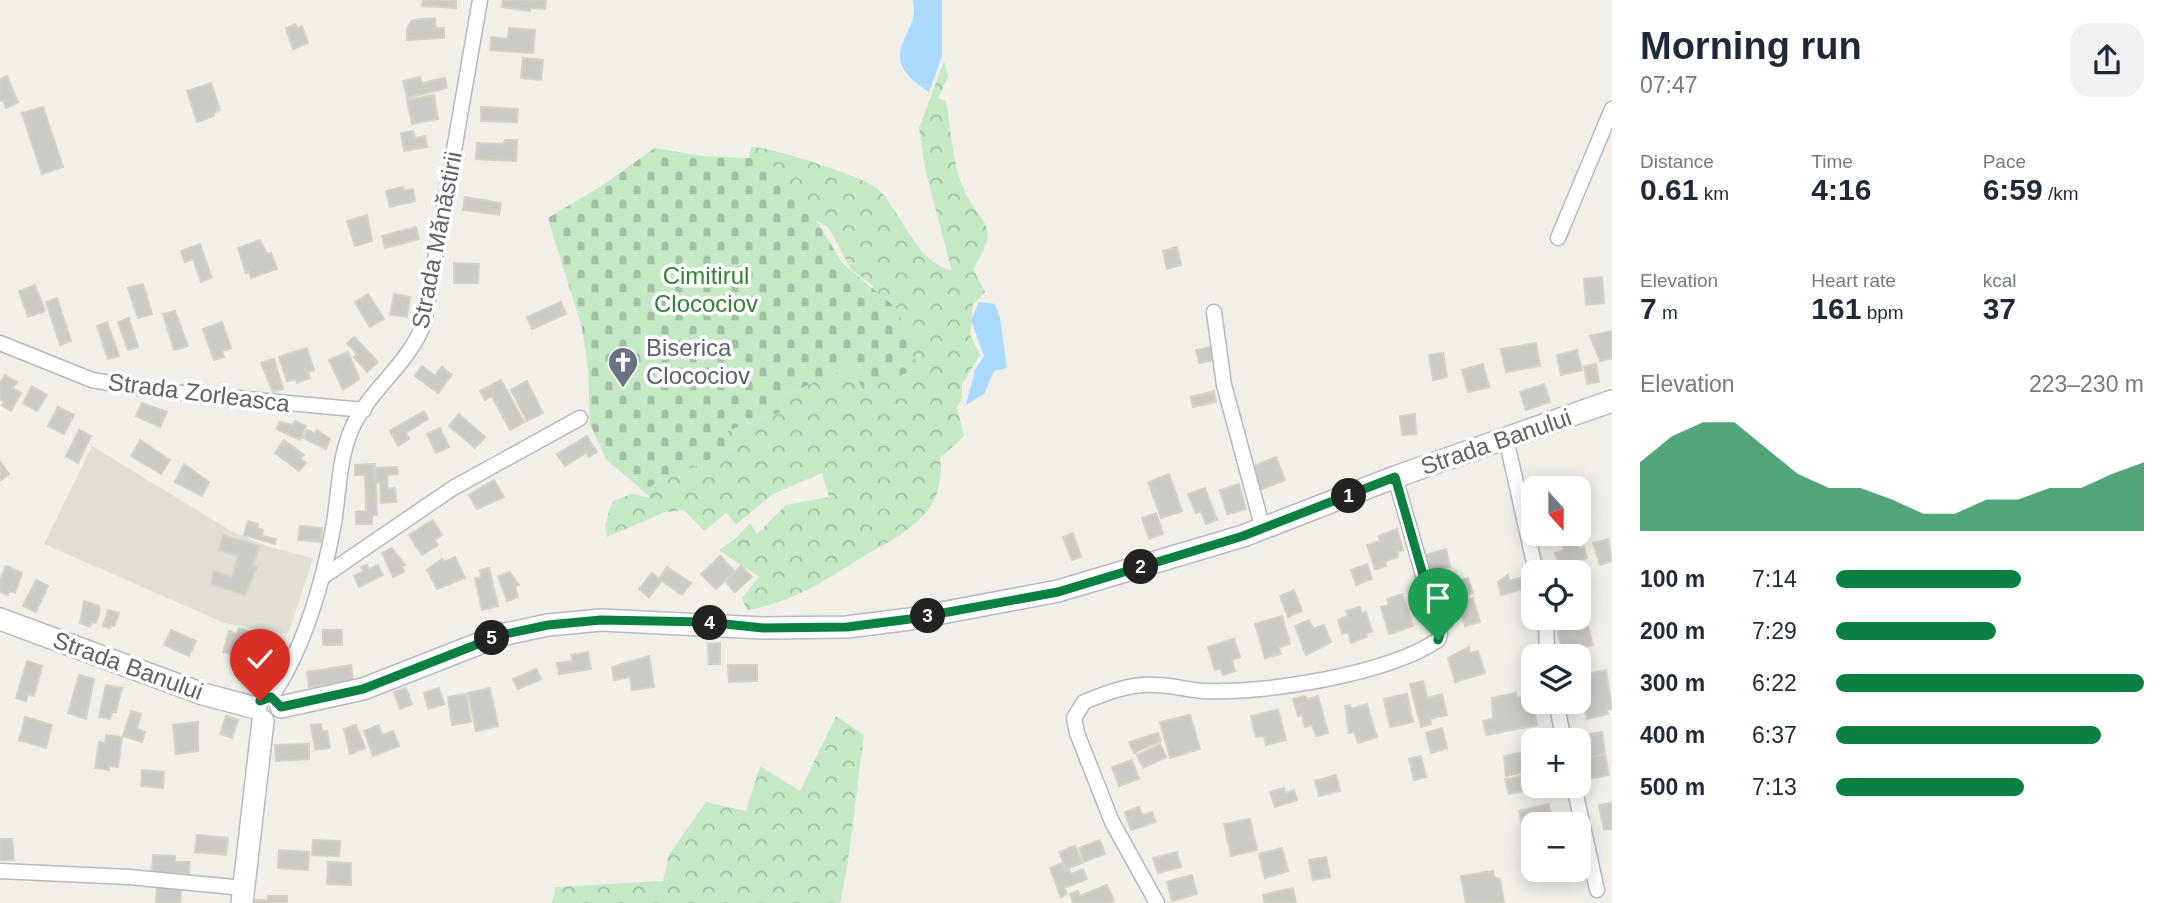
<!DOCTYPE html>
<meta charset="utf-8">
<style>
:root{--surface:#fff;--page:#f2f2f3;--text:#1f2937;--muted:#747a83;--accent:#0b8043}
body{margin:0;font-family:Arial,sans-serif;background:var(--page);color:var(--text);height:100vh;display:flex;flex-direction:column;font-size:26px;white-space:nowrap}
*{box-sizing:border-box;margin:0}
p{font-size:23px;color:var(--muted)}
.icon{flex:none;width:38px;height:38px;fill:none;stroke:currentColor;stroke-width:2;stroke-linecap:round;stroke-linejoin:round}
.map{position:relative;flex:1;overflow:hidden}
.panel{display:flex;flex-direction:column;background:var(--surface);width:560px}
.panel>*{flex:none}
.needle{width:46px;rotate:159deg}
.fabs{position:absolute;left:1521px;top:476px;display:grid;gap:14px}
.fabs a{display:grid;place-items:center;width:70px;height:70px;border-radius:14px;background:var(--surface);box-shadow:0 4px 18px #0003;font-size:35px}
.pin{position:absolute;display:grid;place-items:center;width:60px;height:60px;color:#fff;margin:-72px -30px;border-radius:50% 50% 50% 0;rotate:-45deg;box-shadow:0 0 7px #0007}
.pin .icon{rotate:45deg}
.km{position:absolute;width:35px;height:35px;margin:-18px;border-radius:50%;background:#222;color:#fff;font-size:19px;line-height:35px;text-align:center}
.round{display:grid;place-items:center;flex:none;width:74px;height:74px;border-radius:21px;background:var(--page)}
.head{display:flex;align-items:center;justify-content:space-between;height:119px;padding:0 28px}
h1{font-size:38px;font-weight:600;line-height:52px}
.stats{display:grid;grid-template-columns:repeat(3,1fr);gap:10px;height:119px;padding:7px 28px}
.stats div{display:grid;align-content:center}
.stats b{font-size:30px;font-weight:600}
.stats small{font-size:19px;font-weight:400}
.stats p{font-size:19px}
.chart{height:196px;padding:14px 28px}
.chart p{display:flex;justify-content:space-between}
.chart svg{width:100%;height:126px;margin-top:7px;fill:var(--accent);opacity:.7}
ul{padding:0 28px;list-style:none;font-size:23px}
li{display:grid;grid-template-columns:112px 84px 1fr;align-items:center;height:52px}
li i{height:18px;border-radius:9px;background:var(--accent)}
main{display:flex;flex:1;min-height:0}
.map>svg:first-child{display:block}
.education{fill:#e1ded6}
.forest{fill:url(#forest-crowns)}
.cemetery{fill:url(#cemetery-stones)}
.water{fill:#aadaff}
.building{fill:#cccac5;stroke:#d6d1c6;stroke-width:2}
.lines{fill:none;stroke-linecap:round;stroke-linejoin:round}
.street-casing{stroke:#b5b8bc;stroke-width:17}
.secondary-casing{stroke:#b6babf;stroke-width:24}
.street{stroke:#fff;stroke-width:14}
.secondary{stroke:#fff;stroke-width:21}
.route-casing{stroke:#fff;stroke-width:14}
.route{stroke:#0b8043;stroke-width:9}
.labels{text-anchor:middle;stroke-width:7;stroke-linejoin:round;paint-order:stroke}
.street-label{font-size:24px;fill:#5f6368;stroke:#fff}
.park-label{font-size:24px;fill:#348238;stroke:#fff}
.worship-label{font-size:24px;fill:#5b616d;stroke:#fff;text-anchor:start}
</style>
<main>
<div class="map">
<svg width="1612" height="903" viewBox="0 0 1612 903">
<defs>
<pattern id="forest-crowns" width="20" height="18" patternUnits="userSpaceOnUse" patternTransform="scale(1.75)"><rect width="20" height="18" fill="#c5e8c5"/><path d="M2 6a3 3 0 1 1 6 0M12 15a3 3 0 1 1 6 0" fill="none" stroke="#a3c0a4"/></pattern>
<pattern id="cemetery-stones" width="16" height="16" patternUnits="userSpaceOnUse" patternTransform="scale(1.75)"><rect width="16" height="16" fill="#c5e8c5"/><path d="M2 7V4a2 2 0 0 1 4 0v3zM10 15v-3a2 2 0 0 1 4 0v3z" fill="#a3c0a4"/></pattern>
</defs>
<rect width="100%" height="100%" fill="#f1efe8"/>
<path class="education" d="M92 446 231 531 269 547 313 558 288 634 225 623 44 544Z"/>
<path class="forest" d="M944 61 948 77 938 98 946 101C951 128 952 162 963 187 979 227 1004 221 973 269L985 292 973 304 970 334 980 355 962 384V398L957 408 964 436 940 458C942 470 940 488 934 500 918 530 885 543 859 559 823 582 790 603 747 610L742 598 759 577 719 550 735 539 750 523 757 534 786 505 829 497 822 473 773 494 736 524 726 513 704 531 684 510 665 512 607 537 605 525 612 502 631 494 651 498 642 490 735 448 727 431 781 412 778 399 849 366 873 286 851 269 828 227 803 213 747 170 751 147C769 146 865 177 878 189 904 215 914 260 952 271L926 173 919 128Z
M836 716 864 735C856 791 852 848 840 903H552L556 887 663 881 669 855 706 802 746 811 760 766 800 791Z"/>
<path class="cemetery" d="M655 148 702 156 769 159 813 215 842 263 897 309 918 369 863 389 849 366 778 399 781 412 727 431 735 448 642 490 606 459 590 424 588 368 582 328 548 218 600 187Z"/>
<path class="water" d="M913 0H942V56L929 92C869 54 922 37 913 0Z
M979 302 995 304 1000 318 1007 368 994 371 984 394 966 405 975 370 984 356 971 320Z"/>
<path class="building" d="M423 0H456V8L422 6Z
M503 0H546L545 9 530 8V11L502 7Z
M435 18 436 28H444V38L407 40V28L412 20Z
M295 24 297 28 302 26 308 43 293 49 286 28Z
M509 28 535 30 533 53 490 50 491 37 508 39Z
M523 58 543 60 541 80 521 78Z
M7 76 18 102 6 108 3 100 0 101V79Z
M420 77 422 83 445 78 447 88 407 98 403 81Z
M211 83 220 110 213 113 214 116 197 122 187 91Z
M434 95 438 119 412 124 407 100Z
M43 107 63 167 42 174 22 113Z
M481 107 518 109 517 122 481 121Z
M413 131 415 138 425 136 427 147 404 151 401 133Z
M505 140H517L516 161 476 159 477 143 503 144Z
M403 187 404 191 413 189 415 201 390 207 386 191Z
M465 197 501 203 499 215 463 210Z
M367 215 372 241 355 246 347 221Z
M416 227 419 239 385 248 382 236Z
M260 240 267 254 271 253 277 269 251 278 249 271 246 273 238 248Z
M200 244 212 278 201 282 193 259 185 262 181 251Z
M1177 247 1181 265 1167 269 1163 251Z
M454 263 479 264 478 283H454Z
M1602 277 1604 303 1586 305 1584 279Z
M143 284 152 314 138 318 128 288Z
M35 285 45 311 28 317 19 291Z
M368 294 384 319 370 327 355 302Z
M394 294 410 297 407 317 390 315Z
M57 298 71 341 60 345 46 302Z
M561 302 566 314 532 329 527 317Z
M175 311 188 346 174 350 163 314Z
M129 318 138 347 128 350 118 322Z
M107 322 119 356 108 359 97 326Z
M222 322 231 348 222 351 224 357 214 360 203 329Z
M1612 331V358L1600 361 1590 336Z
M354 337 378 362 367 372 354 357 357 354 347 343Z
M1536 343 1540 366 1506 372 1501 349Z
M1211 347 1214 360 1199 363 1196 350Z
M307 348 314 370 308 372 310 378 297 383 296 379 287 381 279 357Z
M1577 350 1582 370 1561 375 1557 355Z
M348 352 359 379 343 390 329 360Z
M1443 353 1447 377 1433 380 1429 355Z
M274 359 283 389 273 392 261 363Z
M1483 364 1489 387 1468 392 1462 370Z
M1596 364 1599 382 1587 384 1584 366Z
M422 366 435 376 442 367 452 375 438 393 415 376Z
M5 375 17 382 13 388 21 393 11 411 2 405 5 402 0 399V383Z
M501 380 524 422 510 430 492 396 485 400 480 391Z
M527 381 543 413 527 421 511 390Z
M1544 384 1550 402 1526 410 1520 392Z
M32 386 47 395 37 411 23 403Z
M1214 391 1216 402 1193 407 1191 397Z
M142 403 167 412 160 427 136 416Z
M58 407 74 415 64 434 48 426Z
M424 411 428 419 406 433 409 439 398 446 390 431Z
M459 414 485 437 475 448 449 426Z
M1415 414 1416 434 1402 435 1400 416Z
M295 421 306 426 300 440 276 429 280 422 293 425Z
M440 428 449 447 436 453 427 434Z
M79 430 91 436 78 463 66 456Z
M307 430 315 434 317 430 330 439 326 449 303 438Z
M587 436 597 452 589 457 586 453 565 466 557 454Z
M140 440 170 460 161 474 131 456Z
M284 440 304 455 301 459 306 463 299 471 275 453Z
M1276 457 1285 480 1262 489 1253 466Z
M0 462 9 474 0 481Z
M184 464 209 482 202 496 175 482Z
M375 464 377 515H372V524H356V512L366 511 365 475H355V465Z
M397 467 398 474 387 475 388 489 395 488 396 502 381 503 380 482 375 483 374 468Z
M1169 474 1182 511 1161 518 1148 482Z
M494 480 504 497 477 509 469 495Z
M1239 484 1246 509 1227 514 1220 490Z
M1205 488 1217 520 1206 524 1201 511 1196 513 1188 494Z
M1156 513 1163 534 1149 539 1142 518Z
M433 520 442 535 434 540 438 545 422 555 409 535Z
M248 521 258 524 257 528 263 530 262 536 276 539 275 544 244 535Z
M300 526 322 528 321 542 298 540Z
M1397 529 1403 550 1397 552 1398 557 1385 561 1386 566 1375 569 1367 545 1380 541 1378 536Z
M1073 533 1081 557 1072 560 1063 537Z
M223 535 259 546 253 565 257 567 245 595 211 584 214 571 232 577 238 556 219 550Z
M1575 536 1579 549 1584 547 1587 558 1578 561 1579 567 1561 572 1555 553 1564 550 1561 541Z
M1608 539 1612 561 1600 565 1593 543Z
M392 548 405 565 402 566 404 572 393 577 382 553Z
M1446 549 1450 567 1426 573 1422 556Z
M720 556 735 571 716 589 701 574Z
M455 557 465 578 437 589 427 570 442 559 444 562Z
M1367 564 1372 579 1356 585 1351 570Z
M367 565 369 569 378 565 383 575 359 587 354 576 363 571 361 567Z
M6 566 22 573 15 593 9 591 8 595 0 592V580Z
M741 566 752 577 735 592 725 581Z
M667 567 691 583 682 595 659 579Z
M489 568 498 606 482 610 475 578 481 577 480 570Z
M510 572 519 585 515 586 518 597 507 601 498 576Z
M652 573 662 581 649 597 639 589Z
M1508 575 1509 581 1524 577 1527 588 1501 595 1498 582Z
M1468 578 1473 593 1446 601 1441 586Z
M36 580 48 586 36 612 23 606Z
M1294 590 1302 611 1288 617 1280 596Z
M1402 594 1413 626 1389 634 1381 607 1389 605 1387 599Z
M1473 598 1480 622 1465 626 1458 603Z
M84 601 99 606 100 611 96 623 92 621 90 627 80 623Z
M1360 607 1362 613 1366 612 1372 631 1366 633 1367 637 1351 643 1348 632 1342 634 1338 620 1348 616 1346 611Z
M108 610 119 613 114 626 111 624 110 628 103 626Z
M1282 616 1290 644 1279 647 1281 654 1265 658 1255 624Z
M1309 620 1313 629 1324 625 1331 642 1306 655 1295 626Z
M1582 623 1583 628 1588 627 1593 645 1563 652 1557 629Z
M239 628 256 633 252 648 246 646 245 651 236 648 234 655 223 652 229 631 237 634Z
M171 630 196 641 189 656 164 645Z
M323 630H342V645H323Z
M1234 639 1240 657 1232 660 1235 671 1223 675 1221 668 1215 670 1208 647Z
M720 643V664H709L708 644Z
M1469 647 1470 653 1478 651 1485 673 1455 682 1448 658Z
M588 652 591 669 559 674 557 663 573 661 571 655Z
M649 656 654 687 632 690 630 677 614 680 612 667Z
M27 661 42 666 34 696 28 694 26 701 16 698Z
M351 665 353 680 309 687 307 672Z
M728 665H757V681L729 682Z
M536 669 541 679 518 689 513 679Z
M1606 670 1612 709 1607 710 1608 714 1587 719 1578 676Z
M79 675 94 679 86 719 68 713Z
M1423 681 1427 698 1442 694 1447 715 1430 719 1431 724 1421 727 1410 684Z
M106 685 122 688 116 712H112L110 719 99 717Z
M406 688 412 704 400 709 394 692Z
M439 688 444 704 428 709 424 693Z
M490 688 498 726 476 731 468 693Z
M1516 693 1517 698 1531 695 1537 725 1486 735 1483 721 1493 719 1492 698Z
M466 694 471 722 452 725 448 697Z
M1407 694 1413 722 1390 727 1384 699Z
M1304 696 1308 699 1318 696 1328 733 1316 736 1312 725 1305 727 1302 715 1298 716 1293 699Z
M1367 704 1377 737 1358 743 1354 731 1349 733 1345 706 1350 705 1351 709Z
M1278 710 1286 740 1266 745 1264 736 1256 737 1251 716Z
M131 711 141 714 137 729 145 732 142 742 123 736Z
M1190 715 1200 749 1170 758 1160 722Z
M226 716 238 720 232 738 220 734Z
M25 717 52 725 46 748 19 740Z
M198 722V751L176 754 173 725Z
M321 724 322 731H327L330 748 315 750 311 725Z
M356 725 365 748 350 754 344 729Z
M379 725 382 735 393 731 399 746 373 756 364 731Z
M1442 728 1447 748 1431 753 1426 733Z
M1602 732 1605 754 1580 758 1578 744 1583 743 1582 735Z
M1158 733 1161 741 1134 753 1129 742Z
M106 735 122 737 118 767 109 766V770L95 768 99 742 105 743Z
M309 744V759L276 761 275 745Z
M1160 744 1166 757 1143 768 1137 755Z
M1523 752 1528 771 1506 776 1504 756Z
M1605 754 1609 775 1587 779 1580 758Z
M1421 756 1426 777 1414 780 1409 759Z
M1132 760 1139 779 1119 786 1112 767Z
M142 770 164 772 163 788 141 786Z
M1533 774V786H1547L1509 794 1505 779Z
M1336 775 1340 791 1319 796 1315 781Z
M1284 788 1285 793 1294 790 1297 800 1275 807 1270 792Z
M1612 803V829L1604 830 1599 805Z
M1549 804 1554 824H1533V840L1531 831 1523 833 1519 811Z
M1139 807 1142 815 1152 812 1156 822 1131 830 1125 812Z
M1250 819 1257 850 1231 856 1224 824Z
M197 835 228 838 226 855 195 852Z
M0 839H12L14 860H0Z
M313 840 340 841 339 856 312 855Z
M1100 840 1105 854 1084 862 1079 848Z
M1075 846 1082 863 1066 869 1059 852Z
M1282 848 1288 871 1265 878 1259 854Z
M279 850 309 852 308 870 278 868Z
M1177 852 1181 867 1158 873 1153 858Z
M153 855 175 856V862H190L189 874 152 872Z
M1326 857 1330 877 1313 880 1309 860Z
M328 862 351 863V885L327 884Z
M1062 863 1065 871 1069 869 1071 874 1083 869 1087 879 1064 888 1067 894 1061 897 1050 868Z
M1493 871 1494 877 1500 879 1504 903H1466L1461 876Z
M1192 875 1197 894 1172 901 1167 882Z
M1107 885 1114 901 1110 903H1073L1070 894 1078 891 1080 896Z
M157 887 181 888 180 903H156Z
M1293 888 1296 903H1265L1263 895Z
M268 896H287V903H255V900H268Z"/>
<g class="lines">
<g class="street-casing">
<path id="street" d="M1558 238 1612 109
M1214 312 1224 385 1263 529
M0 343 92 380 151 390 364 410
M1506 438 1536 572
M324 576 453 488 580 418
M1546 618 1547 656
M271 697C304 650 324 579 334 523 339 492 339 457 352 428 370 389 409 364 424 323L480 0
M1556 702 1564 740
M1574 786 1597 890
M0 871 129 877 244 888
M1157 903 1112 822 1077 733 1074 718 1084 702C1106 693 1131 683 1156 685 1172 685 1188 690 1204 691 1265 694 1388 674 1438 640L1440 634 1395 477"/>
</g>
<g class="secondary-casing">
<path id="secondary" d="M0 619 203 694 256 708
M281 707 363 689 501 635 548 625 601 620 763 628 847 627 910 619 1058 591 1243 536 1395 477 1612 401
M242 903 263 721"/>
</g>
<use href="#street" class="street"/>
<use href="#secondary" class="secondary"/>
</g>
<g class="lines">
<g class="route-casing">
<path id="route" d="M260 701 271 697 281 707 363 689 501 635 548 625 601 620 706 622 763 628 847 627 910 619 1058 592 1243 536 1395 477 1440 634 1438 640"/>
</g>
<use href="#route" class="route"/>
</g>
<defs>
<g id="church-pin" transform="scale(1.575)"><path d="M0 17L-7.5 6A9.5 9.5 0 1 1 7.5 6Z" fill="#6b7280" stroke="#fff"/><path d="M-1.2-6h2.4v3.5h3.3v2.4h-3.3V6h-2.4V-.1h-3.3v-2.4h3.3Z" fill="#fff"/></g>
</defs>
<g fill-rule="evenodd">
<use href="#church-pin" x="623" y="362"/>
</g>
<g class="labels">
<g class="street-label">
<text transform="translate(437 240) rotate(-79)" y="8">Strada Mănăstirii</text>
<text transform="translate(199 393) rotate(7)" y="8">Strada Zorleasca</text>
<text transform="translate(1496 442) rotate(-19)" y="8">Strada Banului</text>
<text transform="translate(128 666) rotate(20)" y="8">Strada Banului</text>
</g>
<g class="park-label">
<text x="706" y="284">Cimitirul<tspan x="706" dy="28">Clocociov</tspan></text>
</g>
<g class="worship-label">
<text x="646" y="356">Biserica<tspan x="646" dy="28">Clocociov</tspan></text>
</g>
</g>
</svg>
<div class="fabs">
<a><svg class="needle" viewBox="-14 -14 28 28"><path d="M0-13l5 13h-10z" fill="#e53935"/><path d="M0 13l5-13h-10z" fill="#747a83"/></svg></a>
<a><svg class="icon" aria-label="locate" viewBox="0 0 24 24"><circle cx="12" cy="12" r="6"/><path d="M12 2v4M12 18v4M2 12h4M18 12h4"/></svg></a>
<a><svg class="icon" aria-label="layers" viewBox="0 0 24 24"><path d="M12 4l9 5-9 5-9-5zM3 14l9 5 9-5"/></svg></a>
<a>+</a>
<a>−</a>
</div>
<div class="pin" style="left:1438px;top:640px;background:#1e9e55"><svg class="icon" aria-label="arrive" viewBox="0 0 24 24"><path d="M6 21V4h12l-3 4 3 4H6"/></svg></div>
<div class="pin" style="left:260px;top:701px;background:#d93025"><svg class="icon" aria-label="check" viewBox="0 0 24 24"><path d="M5 12l5 5 9-10"/></svg></div>
<b class="km" style="left:1349px;top:496px">1</b>
<b class="km" style="left:1141px;top:567px">2</b>
<b class="km" style="left:928px;top:616px">3</b>
<b class="km" style="left:710px;top:623px">4</b>
<b class="km" style="left:492px;top:638px">5</b>
</div>
<section class="panel">
<div class="head"><div><h1>Morning run</h1><p>07:47</p></div><a class="round"><svg class="icon" aria-label="share" viewBox="0 0 24 24"><path d="M12 15V3M7 8l5-5 5 5M5 13v7h14v-7"/></svg></a></div>
<div class="stats">
<div><p>Distance</p><b>0.61<small> km</small></b></div>
<div><p>Time</p><b>4:16</b></div>
<div><p>Pace</p><b>6:59<small> /km</small></b></div>
</div>
<div class="stats">
<div><p>Elevation</p><b>7<small> m</small></b></div>
<div><p>Heart rate</p><b>161<small> bpm</small></b></div>
<div><p>kcal</p><b>37</b></div>
</div>
<div class="chart"><p><span>Elevation</span>223–230 m</p>
<svg viewBox="0 0 160 44" preserveAspectRatio="none"><path d="M0 44V20L10 11L20 6L30 6L40 15L50 24L60 29L70 29L80 33L90 38L100 38L110 33L120 33L130 29L140 29L150 24L160 20V44z"/></svg>
</div>
<ul>
<li><b>100 m</b>7:14<i style="width:60%"></i></li>
<li><b>200 m</b>7:29<i style="width:52%"></i></li>
<li><b>300 m</b>6:22<i style="width:100%"></i></li>
<li><b>400 m</b>6:37<i style="width:86%"></i></li>
<li><b>500 m</b>7:13<i style="width:61%"></i></li>
</ul>
</section>
</main>
